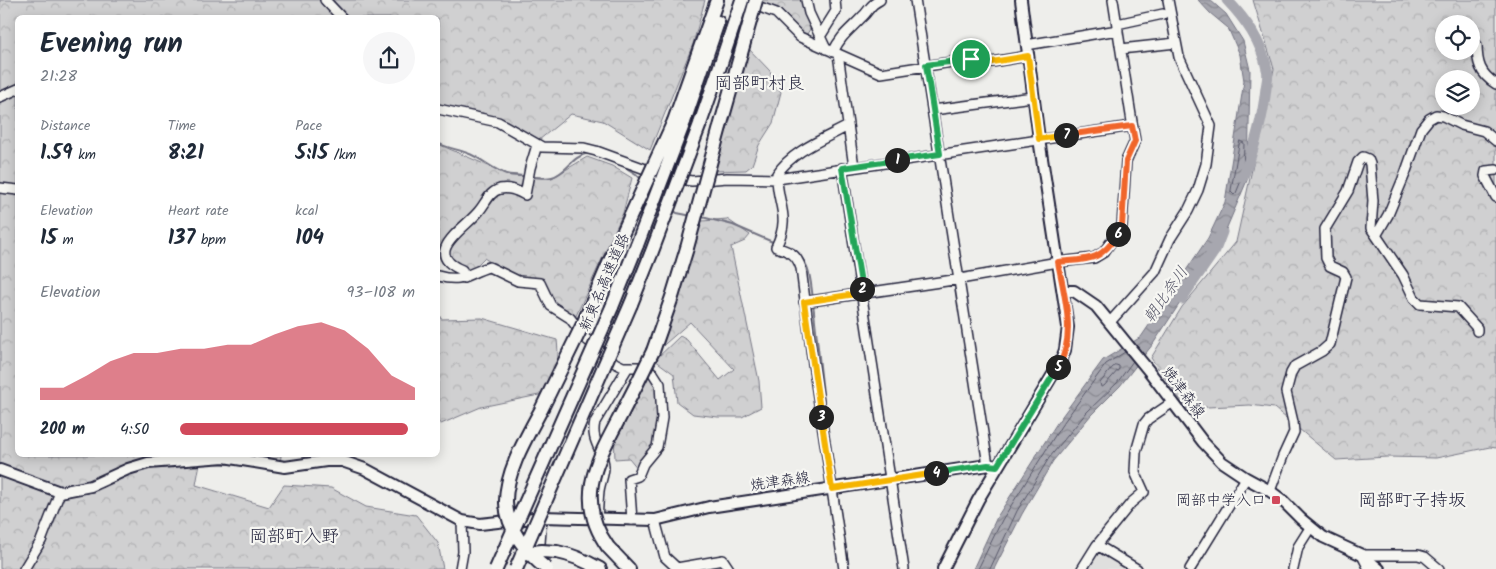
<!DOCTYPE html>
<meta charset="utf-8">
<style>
:root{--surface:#fff;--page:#f6f6f7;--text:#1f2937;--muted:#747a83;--accent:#d1495b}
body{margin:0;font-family:Kalam,"Klee One",sans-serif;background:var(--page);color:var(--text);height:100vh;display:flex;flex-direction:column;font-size:19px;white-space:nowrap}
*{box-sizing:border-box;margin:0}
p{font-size:16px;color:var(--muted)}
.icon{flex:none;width:28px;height:28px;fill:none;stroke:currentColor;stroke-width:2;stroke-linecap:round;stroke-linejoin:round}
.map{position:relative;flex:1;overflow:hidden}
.drawer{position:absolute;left:15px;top:15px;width:425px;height:442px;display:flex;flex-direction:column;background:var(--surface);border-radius:8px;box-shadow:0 2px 12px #0003}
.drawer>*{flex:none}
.controls{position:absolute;left:1435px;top:15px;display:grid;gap:10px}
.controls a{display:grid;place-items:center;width:45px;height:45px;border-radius:50%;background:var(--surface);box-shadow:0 2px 12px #0003;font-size:25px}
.pin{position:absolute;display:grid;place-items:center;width:42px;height:42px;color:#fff;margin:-21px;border:2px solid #fff;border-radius:50%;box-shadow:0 1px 5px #0007}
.km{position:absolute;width:25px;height:25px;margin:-12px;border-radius:50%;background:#222;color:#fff;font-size:14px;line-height:25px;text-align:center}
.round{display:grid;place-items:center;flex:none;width:52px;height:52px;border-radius:26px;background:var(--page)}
.overview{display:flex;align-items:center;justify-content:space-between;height:85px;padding:0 25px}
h1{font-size:28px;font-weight:700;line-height:38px}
.figures{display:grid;grid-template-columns:repeat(3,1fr);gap:8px;height:85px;padding:5px 25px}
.figures div{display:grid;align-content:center}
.figures b{font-size:21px;font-weight:700}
.figures small{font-size:14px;font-weight:400}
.figures p{font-size:14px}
.chart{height:140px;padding:10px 25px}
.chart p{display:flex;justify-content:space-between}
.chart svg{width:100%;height:90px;margin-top:5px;fill:var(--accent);opacity:.7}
ul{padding:0 25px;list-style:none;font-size:16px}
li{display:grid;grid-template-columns:80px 60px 1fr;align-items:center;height:38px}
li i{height:12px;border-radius:6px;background:var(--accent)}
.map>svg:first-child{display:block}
.built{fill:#dfdfde}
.forest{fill:url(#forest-crowns);stroke:#797986;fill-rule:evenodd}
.water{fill:url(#water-waves);stroke:#727281}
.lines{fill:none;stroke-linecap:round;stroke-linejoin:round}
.shore{stroke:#575769;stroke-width:1}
.stream{stroke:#727281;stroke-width:2}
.river{stroke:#a7a7af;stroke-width:11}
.minor-casing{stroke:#22223b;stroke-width:12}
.major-casing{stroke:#22223b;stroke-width:14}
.highway-casing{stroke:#22223b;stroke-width:16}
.minor{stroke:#f6f6f2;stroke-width:9}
.major{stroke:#f6f6f2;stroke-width:10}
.highway{stroke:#f6f6f2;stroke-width:12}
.highway-bridge-casing{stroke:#22223b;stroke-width:16;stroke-linecap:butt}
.highway-bridge{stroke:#f6f6f2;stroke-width:12}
.split-1-casing{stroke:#fff;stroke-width:10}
.split-2-casing{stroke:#fff;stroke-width:10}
.split-3-casing{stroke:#fff;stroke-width:10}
.split-4-casing{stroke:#fff;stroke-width:10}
.split-5-casing{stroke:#fff;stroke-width:10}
.split-6-casing{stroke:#fff;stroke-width:10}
.split-7-casing{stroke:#fff;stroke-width:10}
.split-8-casing{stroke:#fff;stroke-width:10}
.split-1{stroke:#22a559;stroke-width:6}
.split-2{stroke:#22a559;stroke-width:6}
.split-3{stroke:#f5b400;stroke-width:6}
.split-4{stroke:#f5b400;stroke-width:6}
.split-5{stroke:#22a559;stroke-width:6}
.split-6{stroke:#f0652b;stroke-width:6}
.split-7{stroke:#f0652b;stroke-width:6}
.split-8{stroke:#f5b400;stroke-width:6}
.poi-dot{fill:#d1495b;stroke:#f6f6f2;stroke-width:2}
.labels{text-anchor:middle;stroke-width:4.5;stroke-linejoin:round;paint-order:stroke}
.street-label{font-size:15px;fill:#22223b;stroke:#f6f6f2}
.poi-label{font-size:15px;fill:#22223b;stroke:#f6f6f2;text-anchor:end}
.water-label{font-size:16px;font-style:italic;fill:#575769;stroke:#f6f6f2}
.quarter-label{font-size:18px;fill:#22223b;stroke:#f6f6f2}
</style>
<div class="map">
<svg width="1496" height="569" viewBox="0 0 1496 569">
<defs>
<pattern id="forest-crowns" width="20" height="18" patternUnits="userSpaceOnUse" patternTransform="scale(1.25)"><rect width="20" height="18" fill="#d0d0d1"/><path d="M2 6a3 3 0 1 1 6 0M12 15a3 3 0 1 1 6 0" fill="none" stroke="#b2b2b4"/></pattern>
<pattern id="water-waves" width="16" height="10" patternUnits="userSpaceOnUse" patternTransform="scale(1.25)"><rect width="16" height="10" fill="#a7a7af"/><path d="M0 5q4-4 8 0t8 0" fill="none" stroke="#888890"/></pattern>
</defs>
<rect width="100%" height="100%" fill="#eeeeeb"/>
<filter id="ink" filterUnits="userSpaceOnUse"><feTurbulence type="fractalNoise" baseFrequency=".02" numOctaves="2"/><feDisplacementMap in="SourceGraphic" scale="10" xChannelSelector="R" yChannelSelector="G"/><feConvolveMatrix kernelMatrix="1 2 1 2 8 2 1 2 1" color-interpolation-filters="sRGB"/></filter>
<g filter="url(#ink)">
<path class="built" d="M1098 550 1131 569H1086Z"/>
<path class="forest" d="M0 0H705L693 44 650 150 603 121 571 114 539 140 483 113 438 104V18H18V455H281L280 467 200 463 196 485 269 507 284 485 331 488 366 507 416 515 438 543 443 569H0Z
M763 0H801L812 26 805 37 782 11 762 4Z
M1253 0H1496V448L1490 447 1436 458 1387 457 1336 460 1274 408 1250 405 1186 408 1151 358 1182 307 1236 242 1274 69ZM1444 24H1471V51H1444ZM1444 79H1471V106H1444Z
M748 48 770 71 774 82 781 92 773 123 759 145 752 165 746 170 714 171Z
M438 144 507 174 552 178 587 157 612 166 632 178 623 213 575 318 554 305 542 282 514 277 484 258 471 271 444 261 438 245Z
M727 219 750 235 745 241 731 247 759 381 761 407 742 417H718L693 414 677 402 674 374 655 360 680 336 687 340 720 380 734 369 690 322 658 350 702 221Z
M438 312 441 319 482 318 557 340C560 368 556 374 539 395L481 407 441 424 438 422Z
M647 371 658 386 660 420 655 450 638 469 629 458 615 459 614 437Z"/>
<path class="water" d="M1198 0H1210L1226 14 1243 41 1250 70 1248 178 1222 239 1153 344 1120 386 1091 415 1053 461 1022 514 994 569H973L997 517 1057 423 1103 360 1141 337 1208 238 1225 202 1244 81 1240 55 1228 28 1210 13Z"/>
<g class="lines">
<path class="shore" d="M1240 141 1244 143 1243 176 1236 193 1234 195 1231 192Z
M1116 365 1119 366V369L1104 386 1101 387 1100 383 1111 369Z
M978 569 1002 520 1061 426 1106 364 1125 352
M990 569 1017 511 1049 458 1087 412 1117 383 1133 361"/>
<path class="stream" d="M332 0 349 18
M438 143C447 148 457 149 467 153 482 158 494 171 509 175 514 176 520 176 525 176
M618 163 636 174 641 179
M532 177C538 177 546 179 552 177 567 173 571 157 588 153
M673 210 677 213 692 216
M702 217 733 225 775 243
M793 250C811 262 810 279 813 299
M813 303 826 420 836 485
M837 492 849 569"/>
<path class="river" d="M1227 0C1246 20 1261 41 1267 69 1269 75 1267 82 1266 88 1263 118 1254 149 1243 177
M1181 299 1215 250 1222 232"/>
<g class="minor-casing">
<path id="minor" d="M325 0 342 18
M806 0 809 13 826 49
M915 0 988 465
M749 3 776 13 800 37 881 73 971 59 992 62 1028 56
M1117 24 1163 14
M821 35 836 11 835 0
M1026 45 1118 30
M1477 45C1477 63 1480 74 1496 84
M1121 49 1176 43
M833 52C842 34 849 31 862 17 870 10 869 5 880 0
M838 54 854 167
M0 97 18 89
M438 109 498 122 542 147 584 148 596 151 670 178 692 181 727 178 777 179 1132 126
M933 110 1033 97
M842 168 904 569
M1496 170 1486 171 1485 176 1496 197
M0 188 18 190
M1377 234 1388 215 1405 174 1421 129 1429 119 1436 115 1443 116 1461 125 1484 131 1496 141
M438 276C464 283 467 273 489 267L518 281 540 283 551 306 570 318 586 339 615 363 623 367H637L648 369 653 373 660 384 662 418 657 447 643 464 638 476 629 479 632 520
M464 278 462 270C420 253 466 228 479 211 486 203 489 192 500 189 510 187 517 191 525 195L530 168 537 145
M804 302 960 279 1058 262 1094 258 1104 252 1122 226 1126 161 1135 141 1113 0
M1110 322 1155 272 1170 239 1188 211 1198 190 1206 164 1211 126 1179 57 1168 0
M1270 491 1283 456 1294 432 1293 422 1286 392 1291 373 1295 366 1322 351 1330 344 1346 277 1343 272 1330 266 1326 258 1325 229 1348 191 1358 162 1363 157 1368 159 1370 164 1373 201 1371 228 1403 275 1414 298 1420 304 1458 307 1477 328V331
M597 519C598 509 598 500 599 491 600 483 604 475 604 467 604 450 590 442 595 422L628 367
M655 520 665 557 678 569
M1097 545 1137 569
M539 556 542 517
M677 568 723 560 729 569
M24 569 41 541 60 492
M460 569 463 552 462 521
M844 569 812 357 801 268C796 253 790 252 776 247 792 214 776 205 777 174 792 151 824 139 848 126
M1082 569 1097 545 1131 503 1144 492 1135 472 1136 452 1144 424 1148 419 1173 402
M1190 569 1246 478
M1293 569 1298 547 1310 528
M1369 569 1362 555H1418L1425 557 1439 569"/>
</g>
<g class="major-casing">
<path id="major" d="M1063 291H1074L1096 306 1149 371 1203 442 1222 462 1246 478 1270 491 1282 500 1301 519 1323 537 1362 555 1379 569
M0 470 60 492 91 486 128 469 148 463 224 457 285 467 326 461H342L365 469 462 521 480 524 542 517 655 520 709 507 988 465 997 466
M943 569 978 500 1061 361 1065 350 1068 327 1039 139 1021 0"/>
</g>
<g class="highway-casing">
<path id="highway" d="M674 121 717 0
M684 122 718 22
M700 124 718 72
M720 127 734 78
M631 304 651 254
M612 307 637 245
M583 324 610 261
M653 351 672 297 687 248
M608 547 629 569
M557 552C573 555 586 561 600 569"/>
</g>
<use href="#minor" class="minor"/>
<use href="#major" class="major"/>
<use href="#highway" class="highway"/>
<g class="highway-bridge-casing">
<path id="highway-bridge" d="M718 72 742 0
M734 78 756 0
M637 245 684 122
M687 248 720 127
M651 254 700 124
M610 261 674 121
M608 547C573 498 598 459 622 413 633 392 643 372 653 351
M522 553 542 551 557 552
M496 569 612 307
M516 569 631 304
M547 569C527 554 507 529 506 503 505 473 527 436 541 410 555 381 569 353 583 324"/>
</g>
<use href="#highway-bridge" class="highway-bridge"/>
</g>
</g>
<g class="lines" filter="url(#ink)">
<g class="split-1-casing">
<path id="split-1" d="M897 160 940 154 926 65 971 59"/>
</g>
<g class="split-2-casing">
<path id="split-2" d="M862 289 842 168 897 160"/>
</g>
<g class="split-3-casing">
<path id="split-3" d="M821 417 804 302 862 293V289"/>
</g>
<g class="split-4-casing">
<path id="split-4" d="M821 417 832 489 936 473"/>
</g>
<g class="split-5-casing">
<path id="split-5" d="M936 473 988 465 997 466 1058 367"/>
</g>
<g class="split-6-casing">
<path id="split-6" d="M1058 367C1077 336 1064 295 1058 262 1089 259 1100 262 1118 234"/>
</g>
<g class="split-7-casing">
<path id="split-7" d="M1066 135 1132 126 1135 141 1126 161 1122 226 1118 234"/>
</g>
<g class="split-8-casing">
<path id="split-8" d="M971 59 992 62 1028 56 1039 139 1066 135"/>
</g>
<use href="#split-1" class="split-1"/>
<use href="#split-2" class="split-2"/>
<use href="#split-3" class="split-3"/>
<use href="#split-4" class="split-4"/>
<use href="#split-5" class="split-5"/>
<use href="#split-6" class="split-6"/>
<use href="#split-7" class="split-7"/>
<use href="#split-8" class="split-8"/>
</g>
<rect class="poi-dot" x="1271" y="495" width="10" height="10" rx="2.5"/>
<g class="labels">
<g class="street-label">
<text transform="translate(604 282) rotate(-67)" y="5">新東名高速道路</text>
<text transform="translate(1184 392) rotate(53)" y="5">焼津森線</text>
<text transform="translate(780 481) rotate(-8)" y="5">焼津森線</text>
</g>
<g class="poi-label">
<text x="1266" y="505">岡部中学入口</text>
</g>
<g class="water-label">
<text transform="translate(1165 294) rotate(-55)" y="6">朝比奈川</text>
</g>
<g class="quarter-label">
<text x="759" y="89">岡部町村良</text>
<text x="1412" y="506">岡部町子持坂</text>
<text x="294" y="542">岡部町入野</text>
</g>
</g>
</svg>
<div class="controls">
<a><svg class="icon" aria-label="locate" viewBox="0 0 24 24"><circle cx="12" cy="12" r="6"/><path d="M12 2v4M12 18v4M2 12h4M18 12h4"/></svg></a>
<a><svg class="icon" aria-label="layers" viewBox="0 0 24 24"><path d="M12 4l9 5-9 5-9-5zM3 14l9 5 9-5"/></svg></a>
</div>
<div class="pin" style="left:971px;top:59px;background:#1e9e55"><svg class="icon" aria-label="arrive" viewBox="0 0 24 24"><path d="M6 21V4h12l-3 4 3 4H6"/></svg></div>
<b class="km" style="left:897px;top:160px">1</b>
<b class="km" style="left:862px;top:289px">2</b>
<b class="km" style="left:821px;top:417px">3</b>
<b class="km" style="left:936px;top:473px">4</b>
<b class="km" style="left:1058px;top:367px">5</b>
<b class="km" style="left:1118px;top:234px">6</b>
<b class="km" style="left:1066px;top:135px">7</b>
<section class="drawer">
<div class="overview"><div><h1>Evening run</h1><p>21:28</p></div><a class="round"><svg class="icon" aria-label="share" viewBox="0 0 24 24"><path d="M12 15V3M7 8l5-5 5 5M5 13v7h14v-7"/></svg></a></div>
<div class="figures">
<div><p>Distance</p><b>1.59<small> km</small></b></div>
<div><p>Time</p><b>8:21</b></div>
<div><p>Pace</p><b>5:15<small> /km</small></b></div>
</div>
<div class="figures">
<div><p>Elevation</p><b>15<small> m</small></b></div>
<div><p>Heart rate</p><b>137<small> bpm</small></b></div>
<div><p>kcal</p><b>104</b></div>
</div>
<div class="chart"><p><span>Elevation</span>93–108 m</p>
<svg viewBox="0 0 160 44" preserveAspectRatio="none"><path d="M0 44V38L10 38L20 32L30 25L40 21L50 21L60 19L70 19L80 17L90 17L100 12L110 8L120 6L130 10L140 19L150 32L160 38V44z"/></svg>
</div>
<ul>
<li><b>200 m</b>4:50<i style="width:97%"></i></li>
</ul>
</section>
</div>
